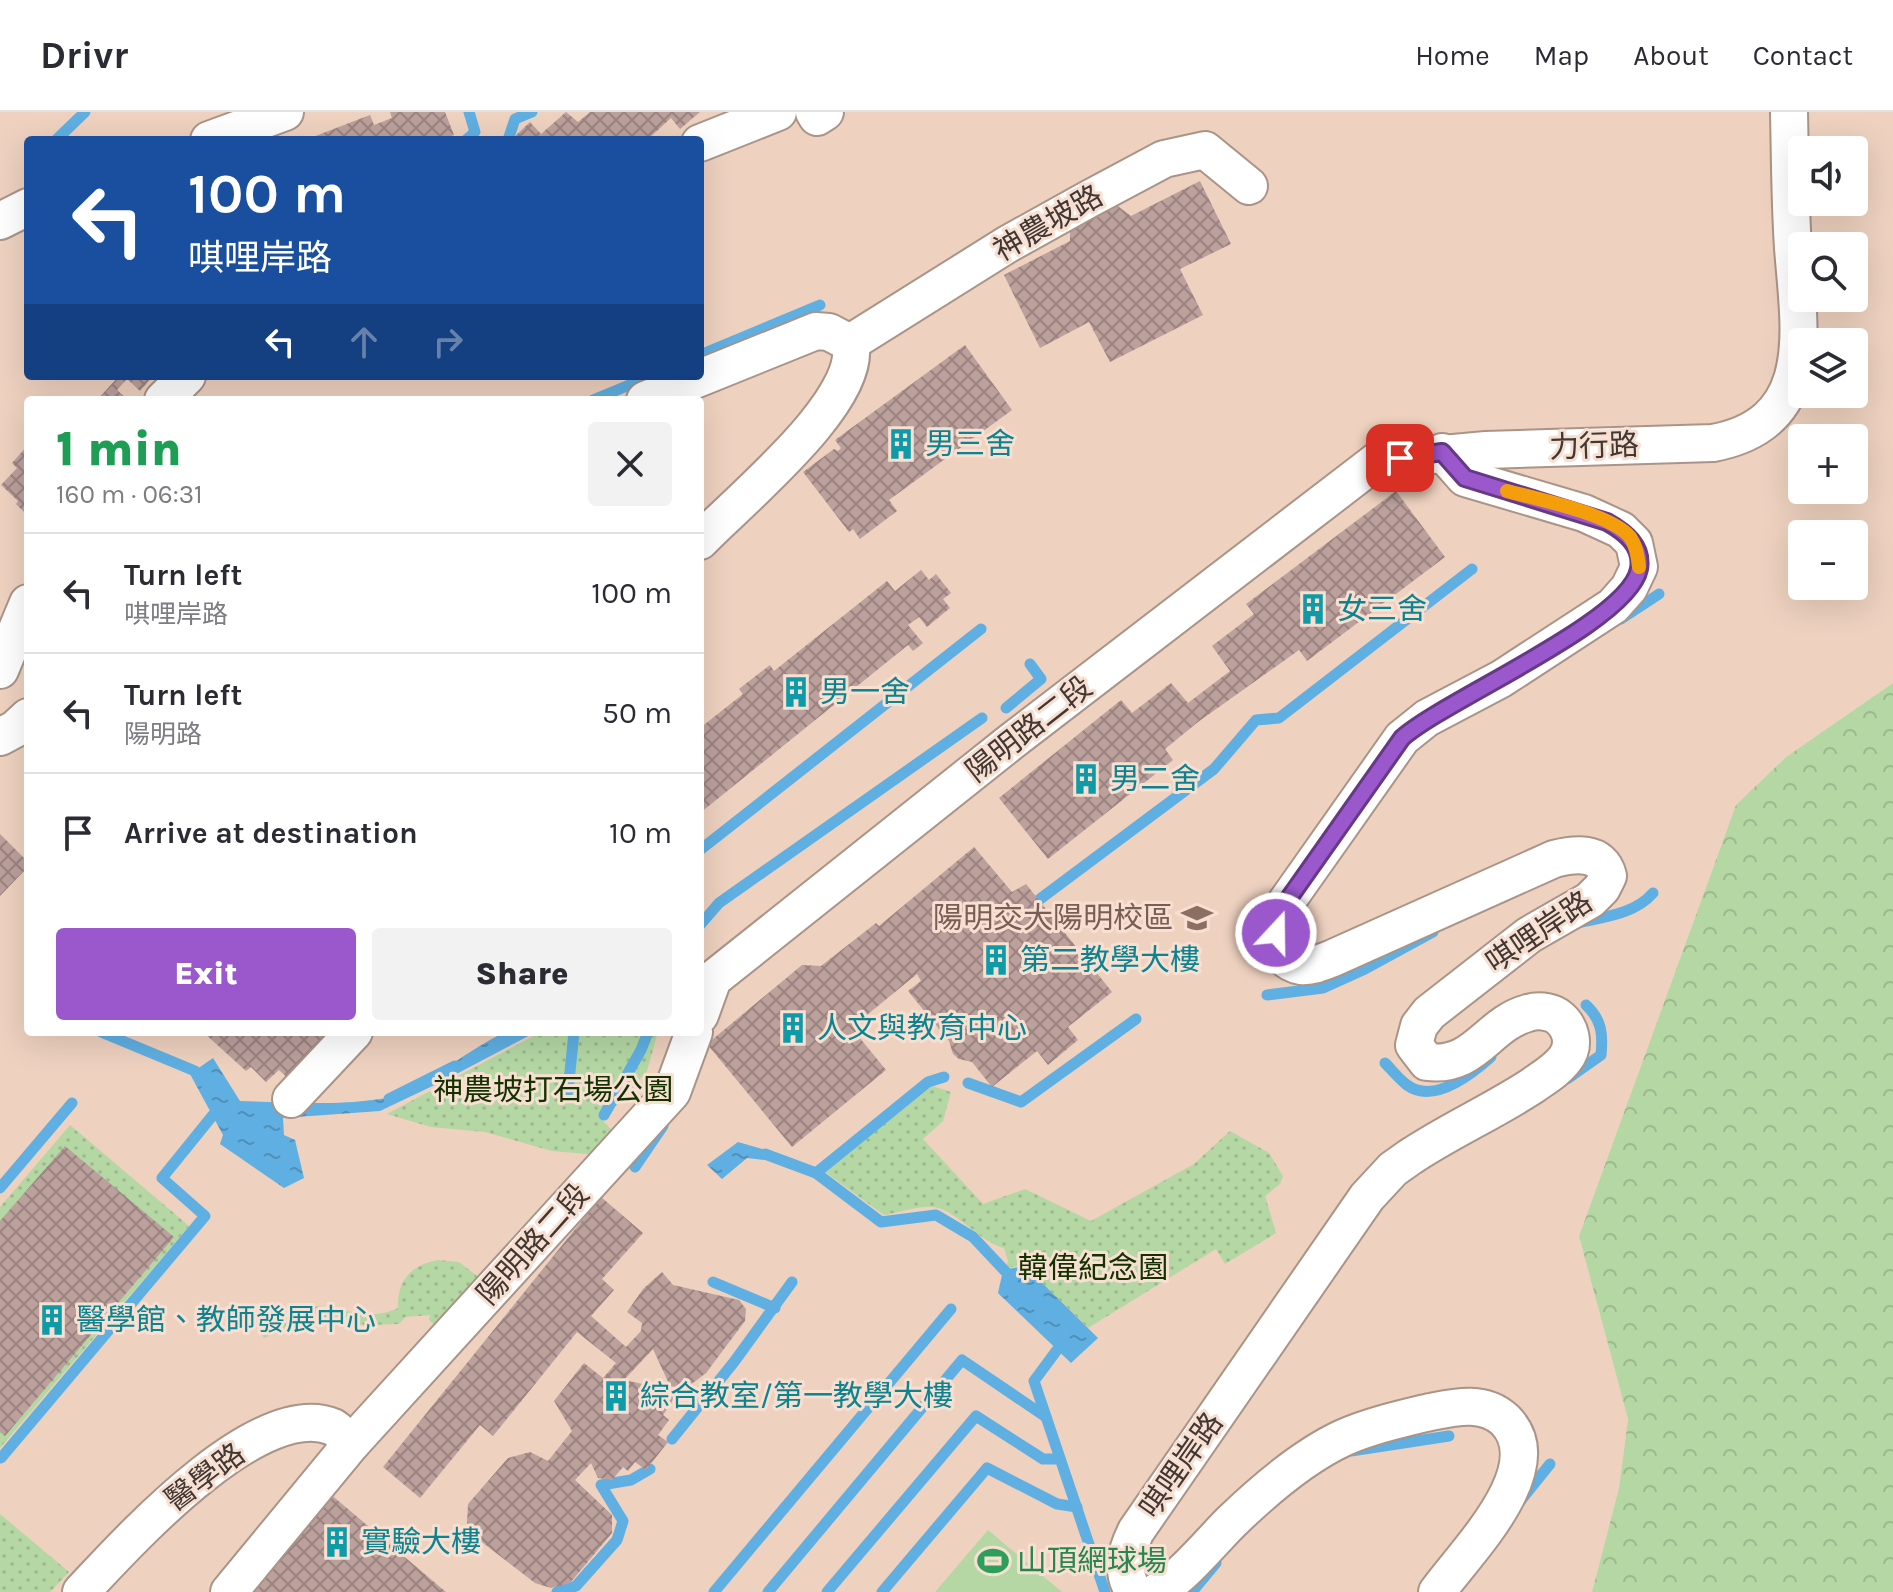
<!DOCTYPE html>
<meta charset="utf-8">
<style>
body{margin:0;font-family:Karla,"Noto Sans TC",sans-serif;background:#f2f2f3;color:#2b2b33;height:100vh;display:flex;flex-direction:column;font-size:30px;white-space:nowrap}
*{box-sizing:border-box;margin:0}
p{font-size:26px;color:#7c7c81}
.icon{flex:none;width:44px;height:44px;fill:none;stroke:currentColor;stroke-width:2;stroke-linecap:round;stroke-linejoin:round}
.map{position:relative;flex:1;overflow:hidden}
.details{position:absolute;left:24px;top:284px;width:680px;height:640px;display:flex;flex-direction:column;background:#fff;border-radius:8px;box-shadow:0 8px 32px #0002}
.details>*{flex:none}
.banner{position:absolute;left:24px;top:24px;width:680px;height:244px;border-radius:8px;box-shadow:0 8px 32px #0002;background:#1a4fa0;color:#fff;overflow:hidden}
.buttons{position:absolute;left:1788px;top:24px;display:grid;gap:16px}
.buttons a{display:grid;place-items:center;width:80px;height:80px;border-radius:8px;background:#fff;box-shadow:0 8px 32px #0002;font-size:40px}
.pin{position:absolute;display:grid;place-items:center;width:68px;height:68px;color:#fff;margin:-34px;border-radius:16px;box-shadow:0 4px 12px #0006}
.me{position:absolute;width:88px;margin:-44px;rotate:21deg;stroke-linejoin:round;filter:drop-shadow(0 0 6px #0008)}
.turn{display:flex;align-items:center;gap:28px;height:168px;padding:0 32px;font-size:36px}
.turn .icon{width:104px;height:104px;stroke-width:2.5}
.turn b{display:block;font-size:56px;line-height:68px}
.lanes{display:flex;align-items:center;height:76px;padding:0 32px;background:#0003;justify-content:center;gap:40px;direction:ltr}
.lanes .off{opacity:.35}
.round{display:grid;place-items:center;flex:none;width:84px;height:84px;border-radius:8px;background:#f2f2f3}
.summary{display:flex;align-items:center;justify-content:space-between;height:136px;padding:0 32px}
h1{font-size:48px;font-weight:800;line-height:60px;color:#1e9e55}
.button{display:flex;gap:16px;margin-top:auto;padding:16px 32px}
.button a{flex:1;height:92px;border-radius:8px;background:#9b58cd;color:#fff;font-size:32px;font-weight:800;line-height:92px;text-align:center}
.button a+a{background:#f2f2f3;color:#2b2b33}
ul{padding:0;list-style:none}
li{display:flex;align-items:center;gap:24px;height:120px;padding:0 32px;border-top:2px solid #e1e1e2}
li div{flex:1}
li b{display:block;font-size:30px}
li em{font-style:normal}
header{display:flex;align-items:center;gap:48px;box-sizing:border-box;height:112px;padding:0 40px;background:#fff;border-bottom:2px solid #e1e1e2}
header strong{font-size:38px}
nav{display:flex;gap:44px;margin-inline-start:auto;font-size:28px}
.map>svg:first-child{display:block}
</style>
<header>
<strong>Drivr</strong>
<nav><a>Home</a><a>Map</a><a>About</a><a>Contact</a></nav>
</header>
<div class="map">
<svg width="1893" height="1480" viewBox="0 0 1893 1480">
<defs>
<pattern id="forest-crowns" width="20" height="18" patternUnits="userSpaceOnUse" patternTransform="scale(2)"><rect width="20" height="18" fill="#b4d7a4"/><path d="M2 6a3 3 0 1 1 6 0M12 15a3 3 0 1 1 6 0" fill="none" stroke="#9cb98e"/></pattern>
<pattern id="park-dots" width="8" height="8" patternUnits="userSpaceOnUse" patternTransform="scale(2)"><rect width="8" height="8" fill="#b4d7a4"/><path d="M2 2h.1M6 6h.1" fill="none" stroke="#9cb98e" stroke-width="1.8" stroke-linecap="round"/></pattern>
<pattern id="water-ripples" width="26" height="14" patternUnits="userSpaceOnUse" patternTransform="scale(2)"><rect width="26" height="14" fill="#5fafe2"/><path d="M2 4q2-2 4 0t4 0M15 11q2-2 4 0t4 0" fill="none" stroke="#508fb8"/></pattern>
<pattern id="building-cross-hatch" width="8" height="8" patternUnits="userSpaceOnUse" patternTransform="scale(2)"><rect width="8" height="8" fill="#bba09c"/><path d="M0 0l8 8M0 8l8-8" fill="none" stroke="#9a8380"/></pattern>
</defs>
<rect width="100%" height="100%" fill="#f7dfd2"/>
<path fill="#eed1bf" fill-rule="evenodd" d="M0 0H1893V571L1786 645 1736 693 1579 1124 1628 1307 1619 1376 1592 1480H0ZM28 28H700V264H28ZM1802 38H1854V90H1802ZM1802 134H1854V186H1802ZM1802 230H1854V282H1802ZM28 288H700V920H28ZM1802 326H1854V378H1802ZM1802 422H1854V474H1802Z"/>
<polygon fill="url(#forest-crowns)" points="1893,571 1893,1480 1592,1480 1619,1376 1628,1307 1579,1124 1736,693 1786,645"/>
<g fill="url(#park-dots)">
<polygon points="541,920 658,920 647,959 603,1009 614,1020 599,1043 552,1039 485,1020 431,1015 387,1002"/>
<path d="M932 974 951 980 943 1009 923 1027 983 1092 1025 1077 1091 1109 1194 1052 1230 1019 1269 1041 1283 1064 1280 1072 1265 1084 1276 1121 1225 1152 1216 1137 1088 1216 1024 1153 1006 1156 1008 1149 1004 1136C981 1131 958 1099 934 1095 919 1093 898 1101 884 1103L825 1060Z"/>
<polygon points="70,1013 189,1114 0,1336 0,1095"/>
<path d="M438 1148 459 1150 485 1170 442 1219 429 1208 430 1203 405 1205 399 1212 368 1213 305 1210 264 1226 259 1218 260 1206C279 1208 281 1200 297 1196 331 1188 364 1213 398 1196 397 1168 411 1153 438 1148Z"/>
<polygon points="0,1402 69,1460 50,1480 0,1480"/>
</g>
<polygon fill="#b4d7a4" points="988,1418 1062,1480 935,1480"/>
<g fill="url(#water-ripples)">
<path d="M505 920H536L443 969 380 999 283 1006 284 1023 295 1028 304 1066 284 1076 220 1032 223 1023 190 962 213 946 240 989C292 990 377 998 423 974 435 968 442 959 452 952 469 940 487 929 505 920Z"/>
<polygon points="738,1030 766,1038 764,1048 747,1046 722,1067 707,1053"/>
<polygon points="1025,1154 1098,1226 1071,1251 998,1181 1002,1163 1007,1157"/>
</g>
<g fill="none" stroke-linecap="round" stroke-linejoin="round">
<g stroke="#5fafe2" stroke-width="11">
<polyline points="56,28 85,0"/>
<polyline points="466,28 475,20 469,0"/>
<polyline points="508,28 515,7 532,0"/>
<polyline points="700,243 820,193"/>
<polyline points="593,288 651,264"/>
<polyline points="1621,507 1659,482"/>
<polyline points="1006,596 1041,567 1030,552"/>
<polyline points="700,738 981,517"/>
<polyline points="1040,787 1214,657 1256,608 1279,606 1472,457"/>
<path d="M1578 811C1604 805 1635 802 1653 781"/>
<polyline points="700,813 719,791 982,606"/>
<polyline points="1267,883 1323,876 1365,857 1433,820"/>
<polyline points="101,920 195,959 204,970"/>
<path d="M1385 951C1392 958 1399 967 1407 973 1434 993 1472 962 1491 945"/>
<path d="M1567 967 1601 943C1603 922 1602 908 1586 893"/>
<polyline points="968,971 1021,990 1136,907"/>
<polyline points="568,979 574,920"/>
<polyline points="389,987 455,954"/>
<polyline points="604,1003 641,938 648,920"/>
<polyline points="765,1042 816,1061 881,1110 936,1103 973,1125 1005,1159"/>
<polyline points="635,1055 663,1014"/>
<polyline points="816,1061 928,970 944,965"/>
<polyline points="0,1076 72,991"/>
<polyline points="713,1170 775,1196"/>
<polyline points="1057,1238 1034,1269 1105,1480"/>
<polyline points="672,1327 734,1250 792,1170"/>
<polyline points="1351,1339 1449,1324"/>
<polyline points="1,1346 205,1104 162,1066 213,1003"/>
<polyline points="1521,1388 1550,1352"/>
<polyline points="557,1480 576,1474 617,1428 623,1409 601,1373 631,1368 650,1357"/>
<polyline points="714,1480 951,1197"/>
<polyline points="768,1480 962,1248 1046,1305"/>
<polyline points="827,1480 976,1304 1043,1347 1060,1347"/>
<polyline points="882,1480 987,1356 1057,1392 1077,1395"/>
<polyline points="1192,1480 1216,1451"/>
</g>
</g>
<g fill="url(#building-cross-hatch)">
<polygon points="390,0 445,0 454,23 441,28 305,28 370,3 374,13 392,6"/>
<polygon points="566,0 578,10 590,0 700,0 680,17 671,6 647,28 511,28 530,10 541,22"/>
<polygon points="1200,69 1231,132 1180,157 1203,203 1110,250 1089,210 1040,236 1004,163 1070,129 1070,113 1115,92 1131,104"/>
<polygon points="965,233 1012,298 889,388 897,399 860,427 853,417 849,420 803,360 834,337 838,339 841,336 835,328"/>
<polygon points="119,264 153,264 140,279 127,267 117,278 128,288 97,288"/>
<polygon points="28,333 28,404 16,392 18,389 1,373 17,356 12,351"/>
<polygon points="1396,379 1445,445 1307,549 1299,538 1198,610 1165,637 1173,648 1048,747 999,686 1121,588 1132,601 1171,571 1188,591 1230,559 1212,534 1254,502 1246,492"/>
<polygon points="921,458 929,468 936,462 951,481 943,487 950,496 927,515 919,505 908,513 923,531 913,539 908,533 700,701 700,616 743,582 739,577 744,573 770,553 774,559 887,469 895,479"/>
<polygon points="0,722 28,750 28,755 0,784"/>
<polygon points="974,735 1012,780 1026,772 1112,880 1068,915 1078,928 1048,953 1037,939 992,975 972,950 959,947 953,942 949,929 908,879 921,869 917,862 862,907 859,925 886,958 792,1035 707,932 802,853 821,854 876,811 879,814"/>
<polygon points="203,920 270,920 275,924 278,920 341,920 294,972 279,958 266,970 251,955 246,959"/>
<polygon points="65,1034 174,1125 5,1324 0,1320 0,1109"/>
<polygon points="601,1085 643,1121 602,1167 614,1178 591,1204 626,1235 641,1219 642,1211 627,1200 643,1177 662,1160 673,1173 739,1188 746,1197 745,1209 706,1261 685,1277 670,1274 653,1237 624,1268 675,1279 672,1290 663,1303 669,1308 658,1323 668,1330 646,1358 635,1350 628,1359 623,1355 612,1368 598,1366 591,1351 575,1368 612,1403 612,1421 570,1471 551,1476 535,1471 478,1427 467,1411 468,1392 508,1346 530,1340 548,1349 572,1319 554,1289 584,1251 603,1266 616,1251 577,1220 493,1324 480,1313 420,1386 383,1355"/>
<polygon points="329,1381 446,1480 245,1480"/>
</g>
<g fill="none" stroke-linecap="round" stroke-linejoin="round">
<defs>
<g id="minor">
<polyline points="814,0 817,5 825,0"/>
<polyline points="209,28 285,0"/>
<polyline points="700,31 778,0"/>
<polyline points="0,109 28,95"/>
<polyline points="163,288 187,264"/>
<polyline points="645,288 816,219 829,220 850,231 1008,132 1089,87 1164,47 1205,38 1249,74"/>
<path d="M700 429C736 391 865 287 850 231"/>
<polyline points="0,558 28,491"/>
<polyline points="0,625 15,617 28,605"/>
<path d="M700 903 713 867 1012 629 1378 348 1486 338 1713 331C1819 311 1799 216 1793 136 1790 91 1790 45 1789 0"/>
<polyline points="291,987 354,920"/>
<path d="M81 1480C127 1431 259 1284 333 1315 339 1318 345 1327 351 1332"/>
<polyline points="229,1480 351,1332 672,980 694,920"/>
<path d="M1134 1480C1120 1460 1126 1439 1136 1419L1367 1085 1393 1057 1410 1045C1449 1019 1492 1000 1532 974 1543 966 1557 958 1565 947 1576 933 1571 914 1557 904 1549 899 1537 898 1528 901 1487 912 1476 956 1427 950L1414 933 1419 914 1429 901 1529 823 1590 788 1602 776 1608 764C1602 738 1574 742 1554 747L1333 846C1323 850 1312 855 1301 854 1268 848 1276 809 1287 789L1402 626 1427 606 1501 567 1613 494 1629 476 1639 455 1634 431 1621 418 1584 401 1465 366 1442 340"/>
<path d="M1156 1480C1182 1466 1209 1432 1231 1410 1263 1379 1302 1345 1343 1326 1370 1314 1401 1307 1430 1300 1455 1295 1484 1288 1505 1308 1553 1356 1464 1442 1437 1480"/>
</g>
</defs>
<use href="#minor" stroke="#aa9488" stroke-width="40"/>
<use href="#minor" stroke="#fff" stroke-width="36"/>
</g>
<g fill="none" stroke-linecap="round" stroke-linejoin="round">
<defs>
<path id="route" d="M1276 821 1281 801 1287 789 1402 626C1446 587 1629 510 1639 457 1643 434 1625 420 1607 410L1465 366 1442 340 1400 346"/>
</defs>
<use href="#route" stroke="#653985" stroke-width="20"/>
<use href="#route" stroke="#9b58cd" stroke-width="14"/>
<path stroke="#f59e0b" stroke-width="14" d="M1507 379C1537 387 1611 402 1630 425 1636 433 1638 445 1639 455"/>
</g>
<defs>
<symbol id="building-bare" viewBox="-9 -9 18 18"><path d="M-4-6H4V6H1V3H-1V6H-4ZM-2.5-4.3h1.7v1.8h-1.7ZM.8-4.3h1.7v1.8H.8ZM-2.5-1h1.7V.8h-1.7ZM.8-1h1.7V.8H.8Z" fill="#0f9aa8" stroke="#f7dfd2" stroke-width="2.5" paint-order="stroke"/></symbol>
<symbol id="university-bare" viewBox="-9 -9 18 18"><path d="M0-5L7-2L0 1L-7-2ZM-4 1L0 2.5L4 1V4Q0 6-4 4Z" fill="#8d6e63" stroke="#f7dfd2" stroke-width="2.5" paint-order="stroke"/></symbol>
<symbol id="stadium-bare" viewBox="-9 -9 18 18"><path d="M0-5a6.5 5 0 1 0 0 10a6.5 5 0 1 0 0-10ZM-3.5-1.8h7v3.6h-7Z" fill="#2e9e5b" stroke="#f7dfd2" stroke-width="2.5" paint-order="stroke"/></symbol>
</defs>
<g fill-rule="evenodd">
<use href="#building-bare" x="879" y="310" width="44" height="44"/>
<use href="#building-bare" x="1291" y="475" width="44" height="44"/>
<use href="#building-bare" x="774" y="558" width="44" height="44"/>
<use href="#building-bare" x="1064" y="645" width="44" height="44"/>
<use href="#university-bare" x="1175" y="784" width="44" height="44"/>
<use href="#building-bare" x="974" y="826" width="44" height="44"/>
<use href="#building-bare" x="771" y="894" width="44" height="44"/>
<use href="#building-bare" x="30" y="1186" width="44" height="44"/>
<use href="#building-bare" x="594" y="1262" width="44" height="44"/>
<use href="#building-bare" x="315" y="1408" width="44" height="44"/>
<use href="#stadium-bare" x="971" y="1427" width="44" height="44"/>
</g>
<g text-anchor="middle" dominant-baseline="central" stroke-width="6" stroke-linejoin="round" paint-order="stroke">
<g font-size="30" fill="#413833" stroke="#f7dfd2">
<text transform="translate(1048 111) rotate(-30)">神農坡路</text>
<text transform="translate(1594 334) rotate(-2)">力行路</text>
<text transform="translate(1029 617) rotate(-38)">陽明路二段</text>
<text transform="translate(1539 820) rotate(-34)">唭哩岸路</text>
<text transform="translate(533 1132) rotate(-48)">陽明路二段</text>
<text transform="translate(1181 1353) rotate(-55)">唭哩岸路</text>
<text transform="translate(205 1365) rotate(-37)">醫學路</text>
</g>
<g font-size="30" fill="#0d838f" stroke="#f7dfd2" text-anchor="start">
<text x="925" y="332">男三舍</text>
<text x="1337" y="497">女三舍</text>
<text x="820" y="580">男一舍</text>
<text x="1110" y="667">男二舍</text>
<text x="1020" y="848">第二教學大樓</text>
<text x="817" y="916">人文與教育中心</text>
<text x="76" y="1208">醫學館、教師發展中心</text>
<text x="640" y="1284">綜合教室/第一教學大樓</text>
<text x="361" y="1430">實驗大樓</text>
</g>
<g font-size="30" fill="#785e54" stroke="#f7dfd2" text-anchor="end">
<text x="1173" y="806">陽明交大陽明校區</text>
</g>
<g font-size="30" fill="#143200" stroke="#f7dfd2">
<text x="553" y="978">神農坡打石場公園</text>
<text x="1093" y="1156">韓偉紀念園</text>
</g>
<g font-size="30" fill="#27864d" stroke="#f7dfd2" text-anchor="start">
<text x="1017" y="1449">山頂網球場</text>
</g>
</g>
</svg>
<div class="buttons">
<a><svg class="icon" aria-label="sound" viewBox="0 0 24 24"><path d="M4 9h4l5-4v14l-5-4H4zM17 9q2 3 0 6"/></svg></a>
<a><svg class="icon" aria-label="search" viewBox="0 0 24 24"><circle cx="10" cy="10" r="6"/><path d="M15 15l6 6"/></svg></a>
<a><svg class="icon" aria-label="layers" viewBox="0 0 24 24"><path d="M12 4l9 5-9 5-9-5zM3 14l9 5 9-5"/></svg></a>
<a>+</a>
<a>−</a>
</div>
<div class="pin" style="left:1400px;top:346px;background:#d93025"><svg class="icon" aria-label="arrive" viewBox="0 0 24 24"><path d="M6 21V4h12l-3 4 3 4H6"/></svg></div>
<svg class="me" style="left:1276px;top:821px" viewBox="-20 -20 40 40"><circle r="17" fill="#9b58cd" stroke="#fff" stroke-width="3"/><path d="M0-11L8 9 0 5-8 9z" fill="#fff"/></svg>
<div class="banner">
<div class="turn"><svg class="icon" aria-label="left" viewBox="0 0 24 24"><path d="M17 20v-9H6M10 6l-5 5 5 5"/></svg><div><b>100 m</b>唭哩岸路</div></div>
<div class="lanes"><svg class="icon" aria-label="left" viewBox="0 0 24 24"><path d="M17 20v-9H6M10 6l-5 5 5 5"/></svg><svg class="icon off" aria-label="ahead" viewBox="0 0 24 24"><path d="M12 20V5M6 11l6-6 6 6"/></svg><svg class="icon off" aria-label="right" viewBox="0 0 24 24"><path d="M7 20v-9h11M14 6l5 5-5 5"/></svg></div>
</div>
<section class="details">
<div class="summary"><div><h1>1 min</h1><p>160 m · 06:31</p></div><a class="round"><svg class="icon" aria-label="close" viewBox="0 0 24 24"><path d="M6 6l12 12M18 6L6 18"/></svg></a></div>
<ul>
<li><svg class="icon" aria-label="left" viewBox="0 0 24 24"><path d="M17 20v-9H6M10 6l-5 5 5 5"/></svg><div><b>Turn left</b><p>唭哩岸路</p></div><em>100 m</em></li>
<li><svg class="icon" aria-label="left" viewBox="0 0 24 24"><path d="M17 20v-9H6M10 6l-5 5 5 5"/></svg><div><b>Turn left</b><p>陽明路</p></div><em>50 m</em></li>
<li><svg class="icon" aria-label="arrive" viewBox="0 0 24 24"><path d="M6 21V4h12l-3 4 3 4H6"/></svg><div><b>Arrive at destination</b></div><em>10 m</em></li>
</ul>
<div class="button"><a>Exit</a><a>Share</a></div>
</section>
</div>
